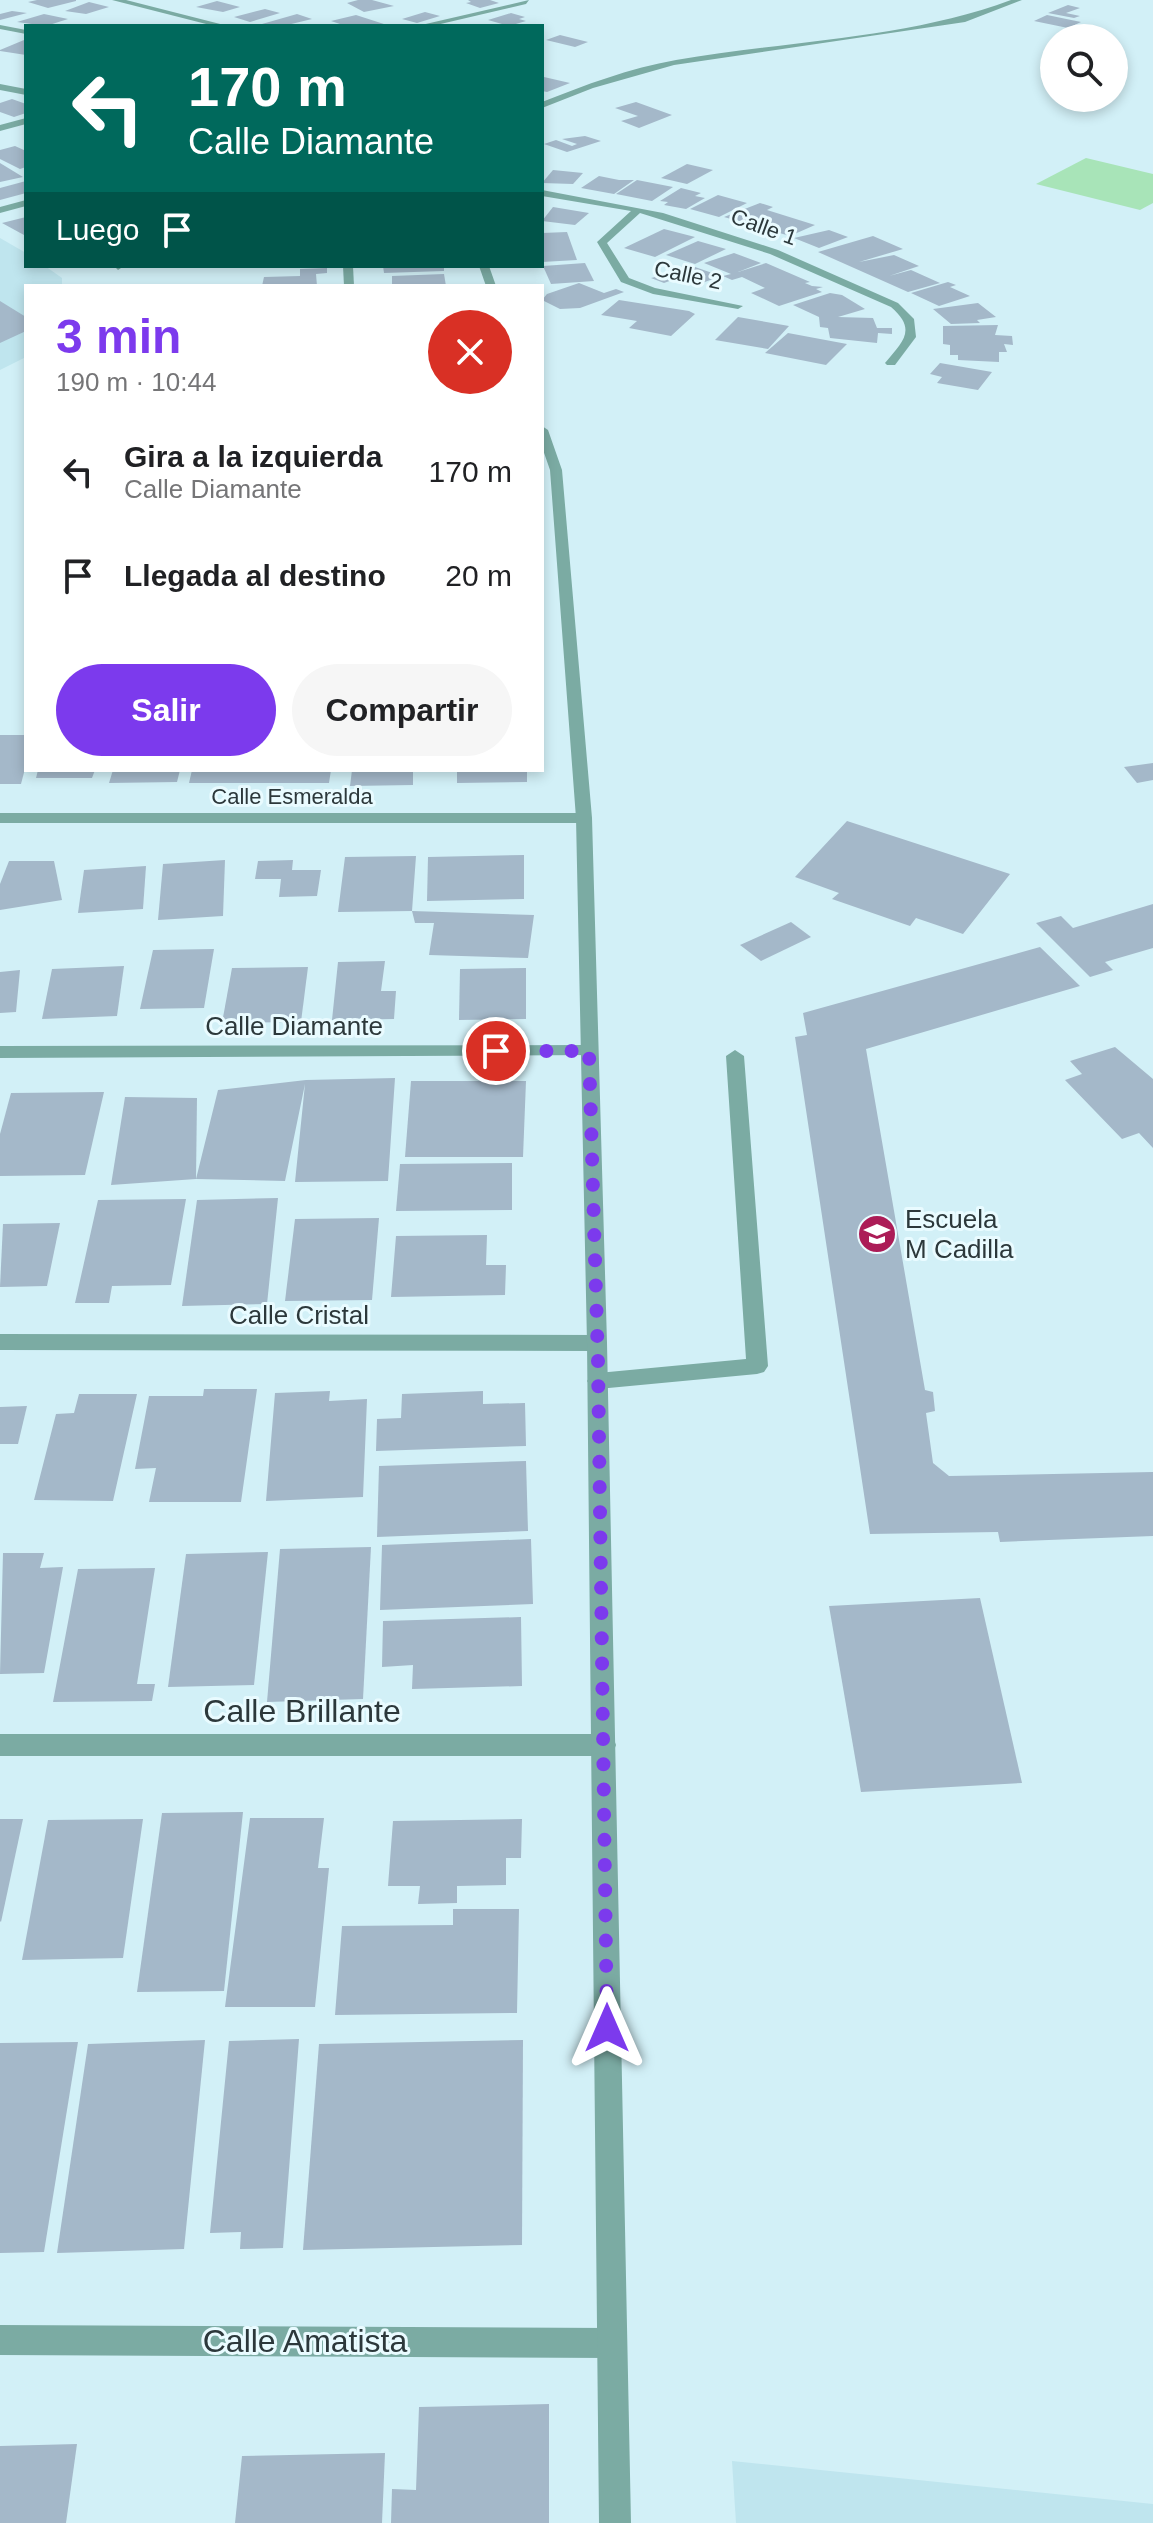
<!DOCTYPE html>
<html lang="es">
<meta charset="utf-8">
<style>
body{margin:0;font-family:Helvetica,sans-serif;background:#f6f6f6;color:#202124;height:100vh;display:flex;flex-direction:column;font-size:30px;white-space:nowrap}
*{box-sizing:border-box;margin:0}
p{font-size:26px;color:#757577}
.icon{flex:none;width:44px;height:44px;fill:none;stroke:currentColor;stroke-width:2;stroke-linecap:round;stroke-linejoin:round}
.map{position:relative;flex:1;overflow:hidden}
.panel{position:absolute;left:24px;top:284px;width:520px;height:488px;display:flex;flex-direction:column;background:#fff;border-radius:0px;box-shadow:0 4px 12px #0003}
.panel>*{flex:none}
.guide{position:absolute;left:24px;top:24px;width:520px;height:244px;border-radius:0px;box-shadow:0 4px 12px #0003;background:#00695c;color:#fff;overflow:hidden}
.fabs{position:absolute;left:1040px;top:24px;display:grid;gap:16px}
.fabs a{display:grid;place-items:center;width:88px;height:88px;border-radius:50%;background:#fff;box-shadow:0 4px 12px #0003;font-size:40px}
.pin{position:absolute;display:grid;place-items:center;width:68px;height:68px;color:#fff;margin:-34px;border:4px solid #fff;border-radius:50%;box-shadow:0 2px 8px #0007}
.me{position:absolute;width:88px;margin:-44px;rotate:0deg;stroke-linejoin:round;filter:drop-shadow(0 0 6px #0008)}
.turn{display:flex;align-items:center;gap:28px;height:168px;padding:0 32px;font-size:36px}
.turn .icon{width:104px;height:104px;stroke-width:2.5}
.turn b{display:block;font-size:56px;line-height:68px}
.then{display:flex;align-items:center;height:76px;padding:0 32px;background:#0003;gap:16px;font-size:30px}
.round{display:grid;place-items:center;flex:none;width:84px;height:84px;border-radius:42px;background:#f6f6f6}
.headline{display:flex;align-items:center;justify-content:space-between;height:136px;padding:0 32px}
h1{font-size:48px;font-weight:800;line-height:60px;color:#7c3aed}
.cta{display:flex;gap:16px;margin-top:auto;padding:16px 32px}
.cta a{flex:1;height:92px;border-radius:48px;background:#7c3aed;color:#fff;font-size:32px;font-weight:800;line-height:92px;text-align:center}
.cta a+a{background:#f6f6f6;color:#202124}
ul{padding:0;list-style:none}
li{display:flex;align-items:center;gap:24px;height:104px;padding:0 32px}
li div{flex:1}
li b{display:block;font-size:30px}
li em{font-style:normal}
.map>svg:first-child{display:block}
</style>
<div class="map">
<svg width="1153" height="2523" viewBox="0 0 1153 2523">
<rect width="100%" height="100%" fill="#d2f0f7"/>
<g fill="#bfe5ee">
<polygon points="0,238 26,253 26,266 45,266 62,278 62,286 26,286 26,357 0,370"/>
<polygon points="732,2461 1153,2504 1153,2523 736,2523"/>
</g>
<polygon fill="#a8e4b8" points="1086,158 1153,174 1153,203 1140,210 1036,184"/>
<g fill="#a4b8c9">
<polygon points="37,0 76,0 76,1 48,8 28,2"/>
<polygon points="358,0 372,0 394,6 364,12 347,3"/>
<polygon points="490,0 499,3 480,8 466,3 471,2 468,0"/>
<polygon points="217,1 240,7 223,12 196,7"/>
<polygon points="89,2 109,7 86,14 65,11"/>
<polygon points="1068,5 1080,8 1066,13 1080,16 1074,18 1048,13"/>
<polygon points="265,9 280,13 250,22 234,17"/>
<polygon points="12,11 27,13 0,20 0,14"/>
<polygon points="425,12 440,16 417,23 402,19"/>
<polygon points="511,13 525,17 519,19 526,21 509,26 488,20"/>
<polygon points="44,14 68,19 46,26 17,22"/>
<polygon points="297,14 312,19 283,26 255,26"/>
<polygon points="356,15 387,25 387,26 346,26 331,21"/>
<polygon points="1047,15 1081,22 1068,28 1034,21"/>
<polygon points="560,35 588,42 575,47 546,40"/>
<polygon points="24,40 26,55 0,51 0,50"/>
<polygon points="544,77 570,83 547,92 542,91"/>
<polygon points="12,99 26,104 26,113 14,117 0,112 0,103"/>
<polygon points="636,102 672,115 639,128 621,121 638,116 615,108"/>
<polygon points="585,136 601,141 567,152 544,144 556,140 572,146 577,144 562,139"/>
<polygon points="15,146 26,151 26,167 20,169 0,159 0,150"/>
<polygon points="0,163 23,177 0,182"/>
<polygon points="687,164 713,170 687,184 661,178"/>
<polygon points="553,170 583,173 573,184 542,183"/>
<polygon points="599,176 619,180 634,180 614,194 581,188"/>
<polygon points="637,180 673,187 652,201 616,194"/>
<polygon points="26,181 26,193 0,200 0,188"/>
<polygon points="681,188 701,193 695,196 705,198 686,209 664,205 668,202 660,201"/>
<polygon points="718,195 747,203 719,217 690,209"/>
<polygon points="760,203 773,207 767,210 815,225 790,236 724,217"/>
<polygon points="553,207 589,213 575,225 542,221"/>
<polygon points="26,217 24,235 2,223"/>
<polygon points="664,229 695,237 655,257 624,248"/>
<polygon points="829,230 848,237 819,248 794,238"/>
<polygon points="567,232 577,260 542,262 542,233"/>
<polygon points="873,236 903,249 859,262 894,255 919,266 889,276 911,270 940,283 908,292 818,252"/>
<polygon points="698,241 726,249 695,264 666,255"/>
<polygon points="734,253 761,263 738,272 766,263 810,282 805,283 812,286 823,287 816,289 822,292 779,306 751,293 773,285 765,288 742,277 732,280 723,276 731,274 704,263"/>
<polygon points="585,263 594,281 551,284 543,266"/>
<polygon points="383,266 444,266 444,271 384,273"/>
<polygon points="695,267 721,276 694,286 675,279 664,283 651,278"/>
<polygon points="327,268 327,273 316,274 317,286 262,286 264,277 300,276 300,269"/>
<polygon points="444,274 446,286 392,286 392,276"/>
<polygon points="948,282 956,285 950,287 970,296 939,306 911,293"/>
<polygon points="579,283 604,293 616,289 624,292 580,308 560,309 542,300 547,294"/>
<polygon points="830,293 842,295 865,309 838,317 873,318 877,328 892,328 892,334 878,333 877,343 830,338 828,328 820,327 819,317 793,305"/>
<polygon points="619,300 689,311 695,314 671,336 629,328 637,321 601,315"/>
<polygon points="0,301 26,317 26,331 0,343"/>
<polygon points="978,303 996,317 977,320 980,323 951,324 933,309"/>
<polygon points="738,317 789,326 768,349 715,340"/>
<polygon points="998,325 995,335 1012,336 1013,345 1004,344 1007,352 999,352 999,362 958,360 958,355 950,355 950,345 943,344 943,326"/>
<polygon points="788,333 847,344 826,365 765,353"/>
<polygon points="940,363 992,372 978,390 937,383 942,377 930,374"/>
<polygon points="0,735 26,735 26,765 21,784 0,784"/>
<polygon points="1153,763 1153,780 1137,783 1124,767"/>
<polygon points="38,770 95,770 92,778 36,778"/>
<polygon points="113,770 180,770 177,782 109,783"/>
<polygon points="192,770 331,770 329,783 189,783"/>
<polygon points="352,770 413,770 413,785 350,786"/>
<polygon points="457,770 527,770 527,782 457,783"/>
<polygon points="847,821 1010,874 963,934 916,918 910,926 832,899 839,893 795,877"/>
<polygon points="524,855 524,899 427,901 428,857"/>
<polygon points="416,856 412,911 534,915 528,958 429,955 434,923 415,923 412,911 338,912 345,857"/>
<polygon points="225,860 223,916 158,920 163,864"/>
<polygon points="293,860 292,870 321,870 317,896 279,897 281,879 255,879 258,861"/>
<polygon points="9,861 54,861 62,900 0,910 0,884"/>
<polygon points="146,866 143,909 78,913 84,870"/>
<polygon points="1153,904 1153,948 1105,962 1113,970 1090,977 1036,923 1061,916 1073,928"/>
<polygon points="791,922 811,937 761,961 740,945"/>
<polygon points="1040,947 1080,986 866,1049 925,1390 933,1392 935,1411 926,1413 933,1463 949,1476 1153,1472 1153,1536 1000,1542 998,1532 870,1534 795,1037 807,1035 803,1013"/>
<polygon points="214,949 204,1008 140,1009 153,950"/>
<polygon points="385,961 381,991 396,991 394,1019 332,1020 338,962"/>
<polygon points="124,966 117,1016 42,1019 52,969"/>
<polygon points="308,967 301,1022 222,1023 232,968"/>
<polygon points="526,968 526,1019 459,1020 460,969"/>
<polygon points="20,970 16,1012 0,1013 0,972"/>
<polygon points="1115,1047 1153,1079 1153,1148 1139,1133 1122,1139 1065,1080 1082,1074 1070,1061"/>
<polygon points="395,1078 388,1181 295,1182 305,1084 285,1181 196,1179 218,1090 306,1080"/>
<polygon points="411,1081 526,1081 523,1157 405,1157"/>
<polygon points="104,1092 85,1175 0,1176 0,1134 11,1093"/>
<polygon points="125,1097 197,1098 196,1179 111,1185"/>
<polygon points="512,1163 512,1210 396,1211 400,1164"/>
<polygon points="278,1198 267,1304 182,1306 197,1200"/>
<polygon points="186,1199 171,1285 112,1286 109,1303 75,1303 98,1200"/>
<polygon points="379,1218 372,1300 285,1301 295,1219"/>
<polygon points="60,1223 47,1286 0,1287 3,1224"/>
<polygon points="487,1235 486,1265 506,1265 505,1295 391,1297 396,1236"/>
<polygon points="204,1389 257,1389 241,1502 149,1502 156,1468 135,1469 149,1396 203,1396"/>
<polygon points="330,1391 329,1401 367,1399 363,1497 266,1501 275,1393"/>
<polygon points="483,1391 483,1404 525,1403 526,1446 376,1451 377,1419 401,1418 402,1394"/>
<polygon points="79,1394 137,1394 113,1501 34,1500 56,1414 74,1413"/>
<polygon points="27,1406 18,1444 0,1444 0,1407"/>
<polygon points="526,1461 528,1531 377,1537 379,1466"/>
<polygon points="531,1539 533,1604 380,1610 382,1545"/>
<polygon points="371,1547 363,1699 267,1702 280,1549"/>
<polygon points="268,1552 254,1685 168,1687 186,1554"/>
<polygon points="3,1553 44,1553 40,1568 63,1567 44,1673 0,1674"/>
<polygon points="155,1568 137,1684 155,1684 152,1701 53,1702 78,1569"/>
<polygon points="980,1598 1022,1783 861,1792 829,1606"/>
<polygon points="521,1617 522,1686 412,1689 413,1665 382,1667 383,1621"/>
<polygon points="243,1812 224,1991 137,1992 162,1813"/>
<polygon points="250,1818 324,1818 318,1868 329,1868 315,2007 225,2007"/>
<polygon points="0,1819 23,1819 1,1922 0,1921"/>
<polygon points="143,1819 123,1958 22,1960 48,1820"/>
<polygon points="522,1819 521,1858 506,1858 506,1885 457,1886 457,1903 418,1904 420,1886 388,1886 393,1821"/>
<polygon points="453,1909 519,1909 517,2013 335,2015 342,1926 453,1925"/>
<polygon points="299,2039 283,2248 240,2249 241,2232 210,2233 229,2041"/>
<polygon points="205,2040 184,2249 57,2253 88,2044"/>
<polygon points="523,2040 522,2245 303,2250 319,2044"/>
<polygon points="78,2042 44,2252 0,2253 0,2043"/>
<polygon points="549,2404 549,2523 391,2523 392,2489 416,2490 419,2407"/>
<polygon points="77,2444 66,2523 0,2523 0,2446"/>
<polygon points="385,2453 382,2523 235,2523 242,2456"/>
</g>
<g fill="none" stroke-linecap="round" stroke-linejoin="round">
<g fill="#7baba3" fill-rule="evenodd">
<polygon points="112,0 126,0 228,26 214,26"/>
<polygon points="529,0 526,4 432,26 417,26"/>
<polygon points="0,25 26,30 26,34 0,29"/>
<polygon points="0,84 26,89 26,95 0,90"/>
<polygon points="26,118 26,124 0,131 0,125"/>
<path d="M542 190 663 213 778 250 898 303 914 319 916 337 895 365H887L885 363C902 342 918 330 891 307L770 254 640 213 607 243 629 278 655 288 743 306 738 309 653 294 621 282 597 242 631 211 542 196Z"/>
<polygon points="26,200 26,206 0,213 0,207"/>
<polygon points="114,266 124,266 118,270"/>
<polygon points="343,266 353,266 354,286 344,286"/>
<polygon points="0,813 584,813 592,818 584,823 0,823"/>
<polygon points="589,1045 595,1047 598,1051 595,1055 0,1058 0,1046"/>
<polygon points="735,1050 744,1056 768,1366 764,1372 757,1374 598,1389 591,1387 587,1381 591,1375 598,1373 746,1359 726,1056"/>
<polygon points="0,1334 597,1335 604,1338 607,1343 604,1348 597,1351 0,1350"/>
<polygon points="0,1734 604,1734 613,1737 616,1745 613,1753 604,1756 0,1756"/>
<polygon points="0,2325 610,2328 621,2332 625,2343 621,2354 610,2358 0,2355"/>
</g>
<g fill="#7baba3" fill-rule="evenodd">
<path d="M1011 0H1022L965 22 674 65 593 88 542 108V102C585 85 630 68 676 60 785 41 907 39 1011 0Z"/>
<polygon points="479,266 489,266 496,286 486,286"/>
<polygon points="542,426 548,430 562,470 592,818 607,1343 631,2523 599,2523 587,1343 576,818 550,470 542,447"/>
</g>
</g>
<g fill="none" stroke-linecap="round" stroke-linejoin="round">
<polyline stroke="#7c3aed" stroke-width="14" stroke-dasharray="0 25.2" points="496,1051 589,1051 598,1362 607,2028"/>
</g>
<defs>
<symbol id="school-disc" viewBox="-11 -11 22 22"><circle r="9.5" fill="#ac1c57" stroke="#e9fbff"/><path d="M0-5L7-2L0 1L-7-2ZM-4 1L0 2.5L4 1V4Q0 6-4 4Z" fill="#fff"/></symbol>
</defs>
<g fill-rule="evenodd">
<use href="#school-disc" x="855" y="1212" width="44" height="44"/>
</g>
<g text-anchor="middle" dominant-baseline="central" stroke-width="6" stroke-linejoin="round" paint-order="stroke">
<g font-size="22" fill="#2c383b" stroke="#e9fbff">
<text transform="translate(764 227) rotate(20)">Calle 1</text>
<text transform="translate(688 275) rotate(12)">Calle 2</text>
<text x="292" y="796">Calle Esmeralda</text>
</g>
<g font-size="26" fill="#2c383b" stroke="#e9fbff">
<text x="294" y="1026">Calle Diamante</text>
<text x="299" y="1315">Calle Cristal</text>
</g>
<g font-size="26" fill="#2c383b" stroke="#e9fbff" text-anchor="start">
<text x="905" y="1219">Escuela<tspan x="905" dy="30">M Cadilla</tspan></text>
</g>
<g font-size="32" fill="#2c383b" stroke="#e9fbff">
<text x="302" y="1711">Calle Brillante</text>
<text x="305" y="2341">Calle Amatista</text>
</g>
</g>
</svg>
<div class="fabs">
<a><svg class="icon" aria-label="search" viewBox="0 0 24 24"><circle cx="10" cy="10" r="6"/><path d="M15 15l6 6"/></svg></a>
</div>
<div class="pin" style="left:496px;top:1051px;background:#d93025"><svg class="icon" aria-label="arrive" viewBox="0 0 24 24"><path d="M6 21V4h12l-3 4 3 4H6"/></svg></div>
<svg class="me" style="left:607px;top:2028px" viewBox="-20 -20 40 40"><path d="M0-17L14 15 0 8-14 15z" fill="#7c3aed" stroke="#fff" stroke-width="4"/></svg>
<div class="guide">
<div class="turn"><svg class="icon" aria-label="left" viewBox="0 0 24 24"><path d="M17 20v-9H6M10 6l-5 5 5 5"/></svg><div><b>170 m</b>Calle Diamante</div></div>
<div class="then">Luego<svg class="icon" aria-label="arrive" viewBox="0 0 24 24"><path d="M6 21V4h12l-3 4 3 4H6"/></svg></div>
</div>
<section class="panel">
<div class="headline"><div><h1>3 min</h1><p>190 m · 10:44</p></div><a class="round" style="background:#d93025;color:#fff"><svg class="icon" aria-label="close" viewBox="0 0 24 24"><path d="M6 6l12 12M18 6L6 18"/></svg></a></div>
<ul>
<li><svg class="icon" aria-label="left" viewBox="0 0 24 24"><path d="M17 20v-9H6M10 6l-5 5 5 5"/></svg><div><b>Gira a la izquierda</b><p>Calle Diamante</p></div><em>170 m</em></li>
<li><svg class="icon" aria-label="arrive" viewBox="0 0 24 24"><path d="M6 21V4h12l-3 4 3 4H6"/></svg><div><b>Llegada al destino</b></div><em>20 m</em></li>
</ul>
<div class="cta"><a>Salir</a><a>Compartir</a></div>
</section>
</div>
